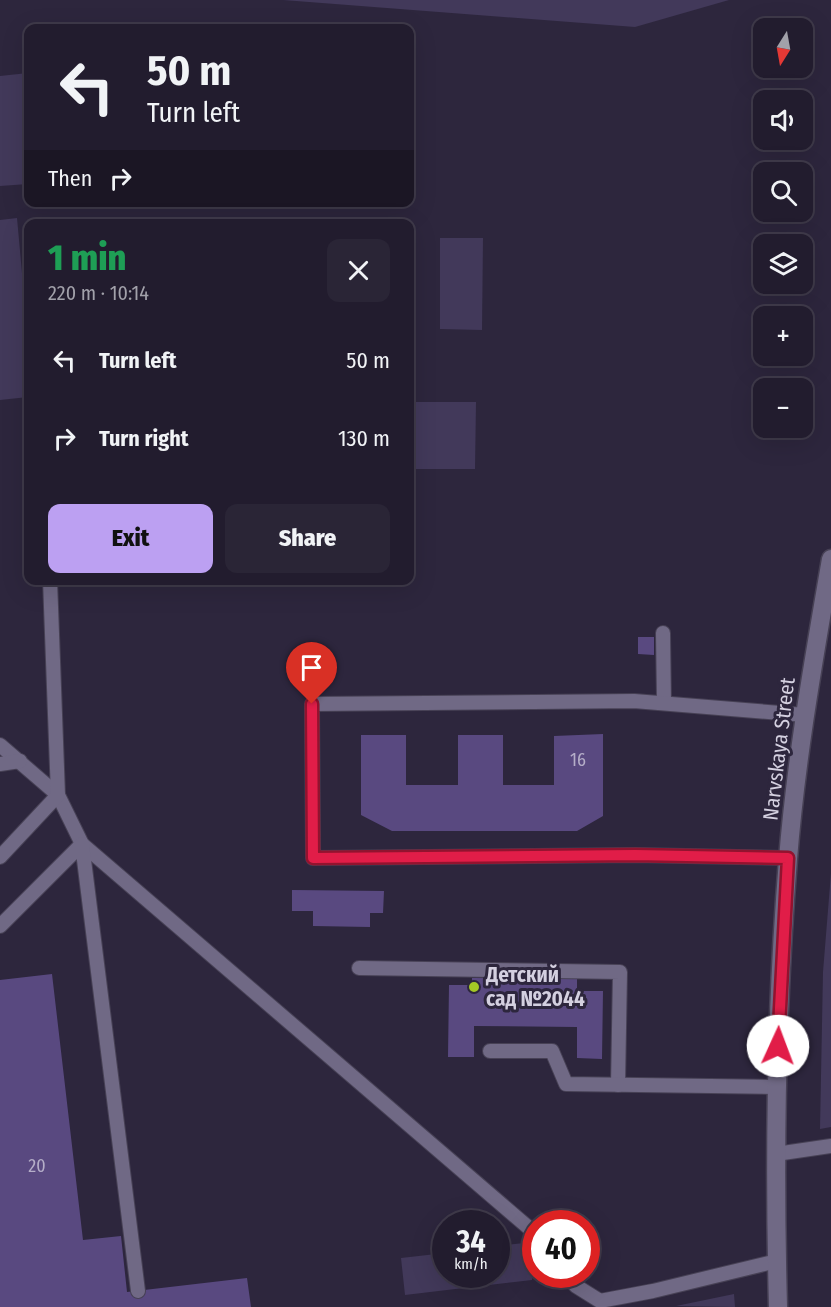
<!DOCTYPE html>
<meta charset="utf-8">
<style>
body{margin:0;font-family:"Fira Sans Condensed",sans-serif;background:#2a2536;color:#f1f3f6;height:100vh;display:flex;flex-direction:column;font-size:22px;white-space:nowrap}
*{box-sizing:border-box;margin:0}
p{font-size:20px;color:#a2a1aa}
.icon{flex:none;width:33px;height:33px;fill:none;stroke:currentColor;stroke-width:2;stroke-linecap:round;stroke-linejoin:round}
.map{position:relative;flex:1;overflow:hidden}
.drawer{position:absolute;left:24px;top:219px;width:390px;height:366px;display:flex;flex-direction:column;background:#221c2e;border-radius:12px;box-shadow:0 6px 24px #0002,0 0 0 2px #3f3a4a}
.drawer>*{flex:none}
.banner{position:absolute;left:24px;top:24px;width:390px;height:183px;border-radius:12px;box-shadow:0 6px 24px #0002,0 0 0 2px #3f3a4a;background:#221c2e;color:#f1f3f6;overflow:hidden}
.needle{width:39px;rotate:191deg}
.fabs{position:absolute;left:753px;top:18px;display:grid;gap:12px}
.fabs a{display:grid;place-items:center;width:60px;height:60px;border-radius:12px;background:#221c2e;box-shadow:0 6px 24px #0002,0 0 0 2px #3f3a4a;font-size:30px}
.speed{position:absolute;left:432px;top:1210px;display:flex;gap:12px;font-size:30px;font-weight:700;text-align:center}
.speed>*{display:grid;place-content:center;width:78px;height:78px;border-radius:50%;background:#221c2e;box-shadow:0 6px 24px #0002,0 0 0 2px #3f3a4a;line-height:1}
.speed small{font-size:15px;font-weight:400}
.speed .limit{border:9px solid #d22;background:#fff;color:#111}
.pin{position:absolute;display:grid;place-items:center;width:51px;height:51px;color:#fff;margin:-62px -26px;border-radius:50% 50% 50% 0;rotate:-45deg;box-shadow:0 0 6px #0007}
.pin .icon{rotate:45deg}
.me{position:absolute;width:66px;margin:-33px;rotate:2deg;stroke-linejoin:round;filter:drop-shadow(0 0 4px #0008)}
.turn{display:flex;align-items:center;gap:21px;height:126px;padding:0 24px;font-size:27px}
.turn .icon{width:78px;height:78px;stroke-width:2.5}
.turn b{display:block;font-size:42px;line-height:51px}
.then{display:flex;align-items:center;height:57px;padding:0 24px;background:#0003;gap:12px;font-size:22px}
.round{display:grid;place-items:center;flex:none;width:63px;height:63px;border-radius:12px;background:#2a2536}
.summary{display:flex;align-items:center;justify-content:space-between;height:102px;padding:0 24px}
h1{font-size:36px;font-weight:800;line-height:45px;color:#1e9e55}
.primary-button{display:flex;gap:12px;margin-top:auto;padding:12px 24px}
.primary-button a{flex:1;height:69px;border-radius:12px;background:#bca0f2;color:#111;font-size:24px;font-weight:800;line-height:69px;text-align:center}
.primary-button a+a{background:#2a2536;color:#f1f3f6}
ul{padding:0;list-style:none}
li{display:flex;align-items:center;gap:18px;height:78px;padding:0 24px}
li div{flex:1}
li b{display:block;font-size:22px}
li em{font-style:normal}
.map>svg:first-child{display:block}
</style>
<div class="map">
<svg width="831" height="1307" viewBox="0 0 831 1307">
<rect width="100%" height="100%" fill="#2d263d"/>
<g fill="#42395a">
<polygon points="283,0 729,0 635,27"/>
<polygon points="28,73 28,184 0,186 0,76"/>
<polygon points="17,218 28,339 28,397 0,400 0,220"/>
<polygon points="440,238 483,238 482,330 440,329"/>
<polygon points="410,239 416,239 415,331 410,331"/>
<polygon points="410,402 476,402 475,469 410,469"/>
<polygon points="831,873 831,1127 820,1129 823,972"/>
<polygon points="524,1243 535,1259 532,1280 405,1295 401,1258 445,1253 446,1275 496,1275 497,1246"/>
<polygon points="734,1294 735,1307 676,1306"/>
</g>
<g fill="#594980">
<polygon points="638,637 654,637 654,655 638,654"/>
<polygon points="603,734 603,816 577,831 392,831 361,815 361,735 406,735 406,785 458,785 458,735 503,735 503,785 554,785 554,736"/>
<polygon points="292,890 384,891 383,913 370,913 370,927 313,926 313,911 292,911"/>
<polygon points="52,974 83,1240 121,1236 127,1292 247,1278 251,1307 0,1307 0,980"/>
<polygon points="472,978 577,979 577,991 603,991 602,1059 577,1058 577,1027 474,1026 474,1057 448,1057 449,985 472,985"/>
</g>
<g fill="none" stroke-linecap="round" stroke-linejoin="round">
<defs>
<g id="lane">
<polyline points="663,633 664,703"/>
<polyline points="0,745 58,795 82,844 536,1234"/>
<polyline points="0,764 20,761"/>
<polyline points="0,857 58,795 50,580"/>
<polyline points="788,858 635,855 313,858 312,704 634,701 805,715"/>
<polyline points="0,926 82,844 138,1291"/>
<polyline points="359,968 620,972 618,1085"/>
<polyline points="490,1051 552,1051 566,1084 777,1087"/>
<polyline points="776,1154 831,1146"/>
<polyline points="567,1275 576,1286 600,1301 653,1291 777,1261"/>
</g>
<path id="secondary" d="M778 1307C774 1158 776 1008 788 859 796 758 814 658 831 559"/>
</defs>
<use href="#lane" stroke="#474155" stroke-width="16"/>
<use href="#secondary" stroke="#474155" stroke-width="21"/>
<use href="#lane" stroke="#706985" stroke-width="14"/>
<use href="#secondary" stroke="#706985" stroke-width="18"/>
</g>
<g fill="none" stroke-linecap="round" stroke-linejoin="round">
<defs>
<polyline id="route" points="312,704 313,858 635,855 788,858 778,1046"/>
</defs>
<use href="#route" stroke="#92132f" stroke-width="15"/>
<use href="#route" stroke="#e11d48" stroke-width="10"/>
</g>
<circle fill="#a4c825" stroke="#2d263d" stroke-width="2" cx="474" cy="987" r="6"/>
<g text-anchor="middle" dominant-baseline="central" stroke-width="6" stroke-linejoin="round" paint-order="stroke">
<g font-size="18" fill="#b5aec8">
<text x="578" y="760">16</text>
<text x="37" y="1166">20</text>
</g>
<g font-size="21" fill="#d4d0e0" stroke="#2d263d">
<text transform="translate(779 749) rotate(-83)">Narvskaya Street</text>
</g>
<g font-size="21" font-weight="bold" fill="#d4d0e0" stroke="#2d263d" text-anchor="start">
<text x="486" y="975">Детский<tspan x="486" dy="24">сад №2044</tspan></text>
</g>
</g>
</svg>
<div class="fabs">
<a><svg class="needle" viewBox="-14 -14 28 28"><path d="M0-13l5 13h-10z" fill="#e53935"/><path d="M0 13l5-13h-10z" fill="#a2a1aa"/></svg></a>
<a><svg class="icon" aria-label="sound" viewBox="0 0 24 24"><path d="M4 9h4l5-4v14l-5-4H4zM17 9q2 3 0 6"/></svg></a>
<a><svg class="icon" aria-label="search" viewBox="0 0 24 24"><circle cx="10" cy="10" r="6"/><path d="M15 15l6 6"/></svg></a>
<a><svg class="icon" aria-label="layers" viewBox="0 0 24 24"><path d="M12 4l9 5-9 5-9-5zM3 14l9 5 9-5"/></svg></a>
<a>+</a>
<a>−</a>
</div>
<div class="speed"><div>34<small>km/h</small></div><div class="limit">40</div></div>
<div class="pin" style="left:312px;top:704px;background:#d93025"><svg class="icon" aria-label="arrive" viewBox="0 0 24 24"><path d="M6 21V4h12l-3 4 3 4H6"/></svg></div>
<svg class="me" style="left:778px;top:1046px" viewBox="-20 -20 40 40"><circle r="19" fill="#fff"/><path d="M0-13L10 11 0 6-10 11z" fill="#e11d48"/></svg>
<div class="banner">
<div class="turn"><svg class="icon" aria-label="left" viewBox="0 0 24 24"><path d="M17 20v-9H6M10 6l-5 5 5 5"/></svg><div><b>50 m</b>Turn left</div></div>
<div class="then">Then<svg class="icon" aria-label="right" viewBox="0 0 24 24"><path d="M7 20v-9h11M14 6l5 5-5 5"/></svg></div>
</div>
<section class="drawer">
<div class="summary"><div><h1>1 min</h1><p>220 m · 10:14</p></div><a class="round"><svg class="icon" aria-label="close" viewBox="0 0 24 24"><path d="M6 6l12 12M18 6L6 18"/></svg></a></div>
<ul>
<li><svg class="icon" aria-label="left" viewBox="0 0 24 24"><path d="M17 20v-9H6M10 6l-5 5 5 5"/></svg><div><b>Turn left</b></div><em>50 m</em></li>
<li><svg class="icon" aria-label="right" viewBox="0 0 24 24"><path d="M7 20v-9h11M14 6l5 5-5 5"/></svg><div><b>Turn right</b></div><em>130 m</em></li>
</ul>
<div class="primary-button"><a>Exit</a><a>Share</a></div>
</section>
</div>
